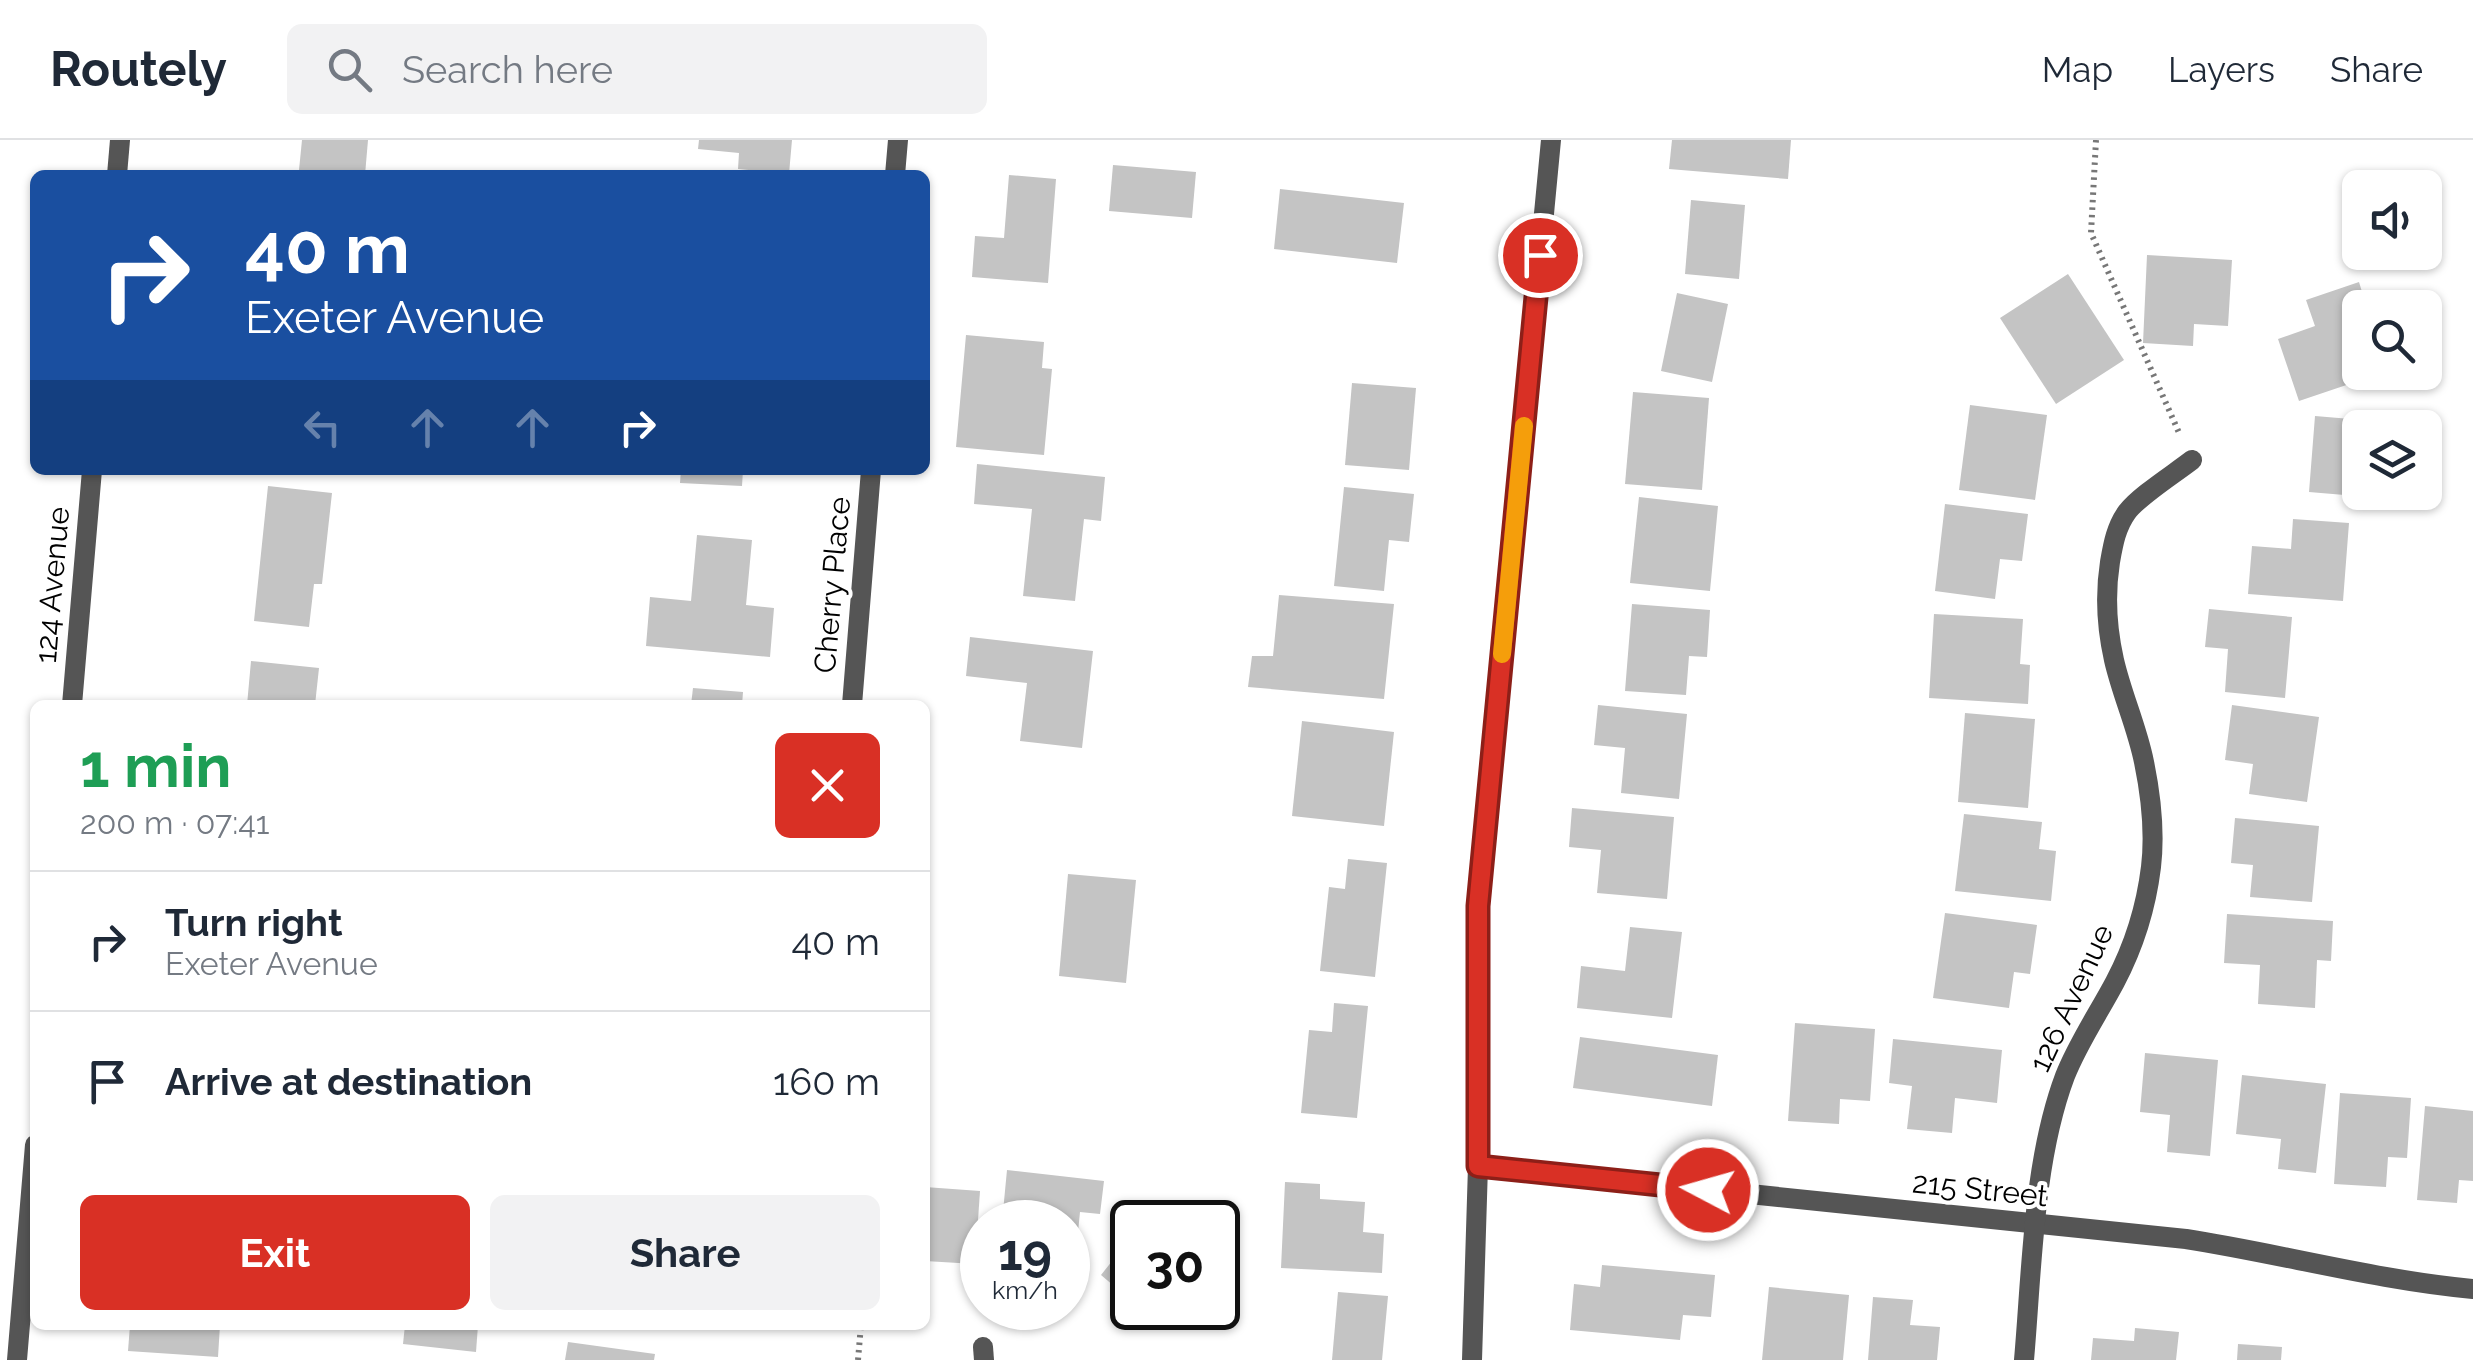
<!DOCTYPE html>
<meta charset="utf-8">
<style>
body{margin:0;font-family:Raleway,sans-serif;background:#f2f2f3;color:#1f2937;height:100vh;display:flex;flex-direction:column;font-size:38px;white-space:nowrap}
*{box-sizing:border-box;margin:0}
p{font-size:32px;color:#747a83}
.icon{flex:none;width:55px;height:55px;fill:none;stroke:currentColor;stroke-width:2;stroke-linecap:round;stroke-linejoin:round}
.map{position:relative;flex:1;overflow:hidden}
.drawer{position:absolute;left:30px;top:560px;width:900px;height:630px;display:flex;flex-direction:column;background:#fff;border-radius:15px;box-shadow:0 2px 8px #0004}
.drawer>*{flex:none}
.guide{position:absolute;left:30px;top:30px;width:900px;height:305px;border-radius:15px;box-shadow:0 2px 8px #0004;background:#1a4fa0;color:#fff;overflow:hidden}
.buttons{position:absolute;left:2342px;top:30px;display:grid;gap:20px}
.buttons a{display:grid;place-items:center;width:100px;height:100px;border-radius:15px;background:#fff;box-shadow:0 2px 8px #0004;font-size:50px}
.speed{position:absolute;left:960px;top:1060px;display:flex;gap:20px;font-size:50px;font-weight:700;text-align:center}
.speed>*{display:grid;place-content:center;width:130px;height:130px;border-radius:50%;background:#fff;box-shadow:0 2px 8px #0004;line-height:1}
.speed small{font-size:25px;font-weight:400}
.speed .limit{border:5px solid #111;border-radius:15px;background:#fff;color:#111}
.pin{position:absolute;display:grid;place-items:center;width:85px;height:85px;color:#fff;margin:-42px;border:5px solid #fff;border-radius:50%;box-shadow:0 2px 10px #0007}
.me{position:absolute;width:110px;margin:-55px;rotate:276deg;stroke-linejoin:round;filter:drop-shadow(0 0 8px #0008)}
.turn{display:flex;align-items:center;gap:35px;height:210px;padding:0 50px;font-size:45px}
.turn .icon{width:130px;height:130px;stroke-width:2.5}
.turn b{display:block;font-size:70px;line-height:85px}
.lanes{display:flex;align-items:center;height:95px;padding:0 50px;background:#0003;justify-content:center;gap:50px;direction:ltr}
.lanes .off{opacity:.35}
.round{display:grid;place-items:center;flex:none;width:105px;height:105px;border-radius:15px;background:#f2f2f3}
.head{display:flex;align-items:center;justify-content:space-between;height:170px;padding:0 50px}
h1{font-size:60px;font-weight:700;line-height:75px;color:#1e9e55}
.button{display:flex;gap:20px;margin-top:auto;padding:20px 50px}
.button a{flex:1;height:115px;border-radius:15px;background:#d93025;color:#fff;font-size:40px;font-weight:700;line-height:115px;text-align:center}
.button a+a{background:#f2f2f3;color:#1f2937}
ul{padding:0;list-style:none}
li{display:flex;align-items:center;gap:30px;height:140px;padding:0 50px;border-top:2px solid #e0e1e3}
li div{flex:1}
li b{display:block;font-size:38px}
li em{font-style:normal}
header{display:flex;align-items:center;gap:60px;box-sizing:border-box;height:140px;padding:0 50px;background:#fff;border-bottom:2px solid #e0e1e3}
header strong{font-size:48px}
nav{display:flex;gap:55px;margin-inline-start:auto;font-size:35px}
.search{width:700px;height:90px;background:#f2f2f3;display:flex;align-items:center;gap:25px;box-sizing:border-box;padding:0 35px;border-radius:15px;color:#747a83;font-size:38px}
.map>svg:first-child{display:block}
</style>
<header>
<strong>Routely</strong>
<div class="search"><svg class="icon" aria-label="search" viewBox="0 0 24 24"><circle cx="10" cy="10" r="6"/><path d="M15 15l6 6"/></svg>Search here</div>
<nav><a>Map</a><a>Layers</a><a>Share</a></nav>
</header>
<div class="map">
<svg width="2473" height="1220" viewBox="0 0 2473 1220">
<rect width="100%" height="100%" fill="#fff"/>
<g fill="#c4c4c4">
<polygon points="302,0 368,0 365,35 299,30"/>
<polygon points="699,0 792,0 789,34 738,29 739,13 698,9"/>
<polygon points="1672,0 1791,0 1788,39 1669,29"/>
<polygon points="1113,25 1196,32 1192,78 1109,71"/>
<polygon points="1009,35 1056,39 1048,143 972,137 975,96 1004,98"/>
<polygon points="1280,49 1404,63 1397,123 1274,109"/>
<polygon points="1691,60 1745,65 1739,139 1685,134"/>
<polygon points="2147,115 2232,120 2228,186 2194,184 2193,206 2143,203"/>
<polygon points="2068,134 2124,220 2056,264 2000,178"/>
<polygon points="2359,142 2367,168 2360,168 2360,232 2382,233 2299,261 2278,199 2315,186 2306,160"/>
<polygon points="1677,153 1728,164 1712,242 1661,231"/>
<polygon points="966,195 1044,202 1042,228 1052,229 1044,315 956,307"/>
<polygon points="1352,243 1416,248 1409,330 1345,325"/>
<polygon points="1633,252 1709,258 1702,350 1625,344"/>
<polygon points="1970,265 2047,275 2035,360 1959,350"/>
<polygon points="2315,276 2398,283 2397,288 2360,288 2360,352 2392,352 2392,359 2309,352"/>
<polygon points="977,324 1105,337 1101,381 1084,379 1075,461 1023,456 1032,369 974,364"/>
<polygon points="681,330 743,330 742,346 680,343"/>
<polygon points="268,346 332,353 322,444 314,444 309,487 254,481"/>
<polygon points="1344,347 1414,354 1409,402 1389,400 1384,451 1334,446"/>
<polygon points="1639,357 1718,366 1710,451 1630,443"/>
<polygon points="1945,364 2028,374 2022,421 2000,419 1995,459 1935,451"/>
<polygon points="2293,379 2349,383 2343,461 2248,454 2252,406 2291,409"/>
<polygon points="697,395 752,400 746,465 774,468 770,517 646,506 650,457 691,461"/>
<polygon points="1279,455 1394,464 1384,559 1248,547 1252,516 1273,516"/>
<polygon points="1632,464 1710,470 1707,517 1689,516 1686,555 1625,551"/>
<polygon points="2209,469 2292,477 2285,558 2225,552 2228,509 2205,507"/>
<polygon points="1934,474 2023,479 2020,524 2030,525 2028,564 1929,558"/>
<polygon points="970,497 1093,511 1082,608 1020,601 1027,543 966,536"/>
<polygon points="251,521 319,528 315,565 247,565"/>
<polygon points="693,548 743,552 742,565 691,565"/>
<polygon points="1598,565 1687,574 1679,659 1621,653 1625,608 1594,605"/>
<polygon points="2232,565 2319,577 2307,662 2249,654 2253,624 2225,620"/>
<polygon points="1965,573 2035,579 2028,668 1958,662"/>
<polygon points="1302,581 1394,592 1384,686 1292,676"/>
<polygon points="1572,668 1674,677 1667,759 1597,753 1601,710 1569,707"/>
<polygon points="1964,674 2042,682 2039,709 2056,711 2051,761 1955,751"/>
<polygon points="2235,678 2319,686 2312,762 2250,757 2253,725 2231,723"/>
<polygon points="1348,719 1387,723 1375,837 1320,831 1329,747 1345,749"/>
<polygon points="1068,734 1136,740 1126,843 1059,836"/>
<polygon points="1945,773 2037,785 2030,834 2014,832 2009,868 1933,858"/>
<polygon points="2227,774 2333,781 2331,821 2317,820 2315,868 2258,864 2260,825 2224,823"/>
<polygon points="1630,787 1682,792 1672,878 1577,868 1581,826 1625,831"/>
<polygon points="1334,863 1368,866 1357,978 1301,973 1309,890 1332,892"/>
<polygon points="1795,883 1875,889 1870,961 1840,959 1839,984 1788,981"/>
<polygon points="1580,897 1718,915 1712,966 1573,948"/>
<polygon points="1893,899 2002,910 1997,963 1955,958 1952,993 1907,989 1912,946 1889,943"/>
<polygon points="2145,913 2218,920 2210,1016 2167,1012 2170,975 2140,972"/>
<polygon points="2242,935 2326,944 2316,1033 2278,1029 2281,999 2236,994"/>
<polygon points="2340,953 2411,958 2407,1018 2388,1017 2386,1047 2334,1044"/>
<polygon points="2425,966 2473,971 2473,1041 2459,1040 2457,1063 2417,1060"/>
<polygon points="1007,1030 1104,1041 1100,1074 1080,1072 1078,1092 1068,1091 1068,1082 1002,1082"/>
<polygon points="1285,1042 1320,1044 1320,1059 1365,1062 1363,1092 1384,1094 1382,1133 1281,1128"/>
<polygon points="925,1047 980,1051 975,1124 925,1121"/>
<polygon points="1132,1096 1132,1167 1118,1155 1121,1152 1101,1135"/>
<polygon points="1602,1125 1715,1135 1711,1177 1683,1175 1680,1200 1570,1190 1574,1144 1600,1147"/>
<polygon points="1769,1147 1849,1155 1843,1220 1762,1220"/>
<polygon points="1338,1152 1388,1156 1382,1220 1332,1220"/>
<polygon points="1873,1157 1913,1160 1910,1185 1940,1187 1937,1220 1868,1220"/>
<polygon points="1133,1168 1170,1168 1156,1186"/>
<polygon points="130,1185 220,1185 218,1217 128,1211"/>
<polygon points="405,1185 478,1185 476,1212 403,1204"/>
<polygon points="2135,1188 2179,1192 2176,1220 2091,1220 2093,1198 2134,1201"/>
<polygon points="568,1202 655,1214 654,1220 565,1220"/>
<polygon points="2238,1204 2282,1207 2281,1220 2237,1220"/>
</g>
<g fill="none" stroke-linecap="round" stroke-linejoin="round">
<g stroke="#777" stroke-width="6" stroke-dasharray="2.5 5" stroke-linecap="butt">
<polyline points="2096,0 2091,93 2180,295"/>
<polyline points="858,1220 861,1185"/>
</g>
<g stroke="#555" stroke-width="20">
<polyline points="117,35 120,0"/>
<polyline points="895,35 898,0"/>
<polyline points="72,565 92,330"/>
<polyline points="852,565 871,330"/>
<path d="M1478 1026 2186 1099C2282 1114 2376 1140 2473 1149"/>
<polyline points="983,1207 984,1220"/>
<polyline points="17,1220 35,1005"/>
<polyline points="1472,1220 1478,1026 1478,766 1551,0"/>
<path d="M2024 1220C2032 1129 2033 1021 2065 936 2078 903 2098 874 2115 842 2134 806 2146 768 2151 727 2155 693 2151 656 2144 622 2137 587 2122 555 2114 520 2107 489 2105 454 2110 422 2113 405 2116 387 2127 372 2139 356 2174 334 2192 320"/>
</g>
</g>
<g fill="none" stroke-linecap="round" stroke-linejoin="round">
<defs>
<polyline id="route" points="1540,115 1478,766 1478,1026 1708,1050"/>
</defs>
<use href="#route" stroke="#8d1f18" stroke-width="25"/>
<use href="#route" stroke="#d93025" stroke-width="18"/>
<polyline stroke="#f59e0b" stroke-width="18" points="1502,514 1524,286"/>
</g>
<g text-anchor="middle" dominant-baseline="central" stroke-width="8" stroke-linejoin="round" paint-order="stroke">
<g font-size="30" fill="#000" stroke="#fff">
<text transform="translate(52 445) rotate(-85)">124 Avenue</text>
<text transform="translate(832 445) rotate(-85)">Cherry Place</text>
<text transform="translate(2071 858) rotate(-65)">126 Avenue</text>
<text transform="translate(1980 1049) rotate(6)">215 Street</text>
</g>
</g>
</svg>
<div class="buttons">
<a><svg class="icon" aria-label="sound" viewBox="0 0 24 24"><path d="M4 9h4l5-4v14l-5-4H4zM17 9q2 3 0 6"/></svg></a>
<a><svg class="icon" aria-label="search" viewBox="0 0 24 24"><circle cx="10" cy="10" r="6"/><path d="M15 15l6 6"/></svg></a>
<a><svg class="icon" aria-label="layers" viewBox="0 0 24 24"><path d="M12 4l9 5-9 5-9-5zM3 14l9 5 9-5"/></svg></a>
</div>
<div class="speed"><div>19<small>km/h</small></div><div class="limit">30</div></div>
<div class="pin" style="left:1540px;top:115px;background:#d93025"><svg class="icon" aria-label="arrive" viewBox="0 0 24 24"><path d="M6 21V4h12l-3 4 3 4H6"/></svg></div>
<svg class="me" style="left:1708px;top:1050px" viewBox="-20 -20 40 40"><circle r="17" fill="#d93025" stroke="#fff" stroke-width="3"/><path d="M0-11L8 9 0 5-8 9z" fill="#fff"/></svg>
<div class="guide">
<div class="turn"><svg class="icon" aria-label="right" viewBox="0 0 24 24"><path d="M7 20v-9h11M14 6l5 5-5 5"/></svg><div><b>40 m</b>Exeter Avenue</div></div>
<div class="lanes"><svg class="icon off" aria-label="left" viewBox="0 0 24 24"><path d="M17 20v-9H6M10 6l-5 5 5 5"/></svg><svg class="icon off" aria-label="ahead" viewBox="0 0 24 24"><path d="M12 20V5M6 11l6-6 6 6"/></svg><svg class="icon off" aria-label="ahead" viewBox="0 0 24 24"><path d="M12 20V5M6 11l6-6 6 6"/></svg><svg class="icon" aria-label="right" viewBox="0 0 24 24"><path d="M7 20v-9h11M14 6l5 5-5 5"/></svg></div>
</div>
<section class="drawer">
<div class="head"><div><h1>1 min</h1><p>200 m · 07:41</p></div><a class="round" style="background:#d93025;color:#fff"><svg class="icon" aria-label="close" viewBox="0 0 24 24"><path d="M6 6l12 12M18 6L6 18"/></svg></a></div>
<ul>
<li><svg class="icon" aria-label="right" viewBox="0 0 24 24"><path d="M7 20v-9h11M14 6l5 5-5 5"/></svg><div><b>Turn right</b><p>Exeter Avenue</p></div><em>40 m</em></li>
<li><svg class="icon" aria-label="arrive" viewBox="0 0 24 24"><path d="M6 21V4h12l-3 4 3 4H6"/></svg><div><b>Arrive at destination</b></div><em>160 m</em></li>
</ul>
<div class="button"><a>Exit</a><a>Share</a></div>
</section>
</div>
